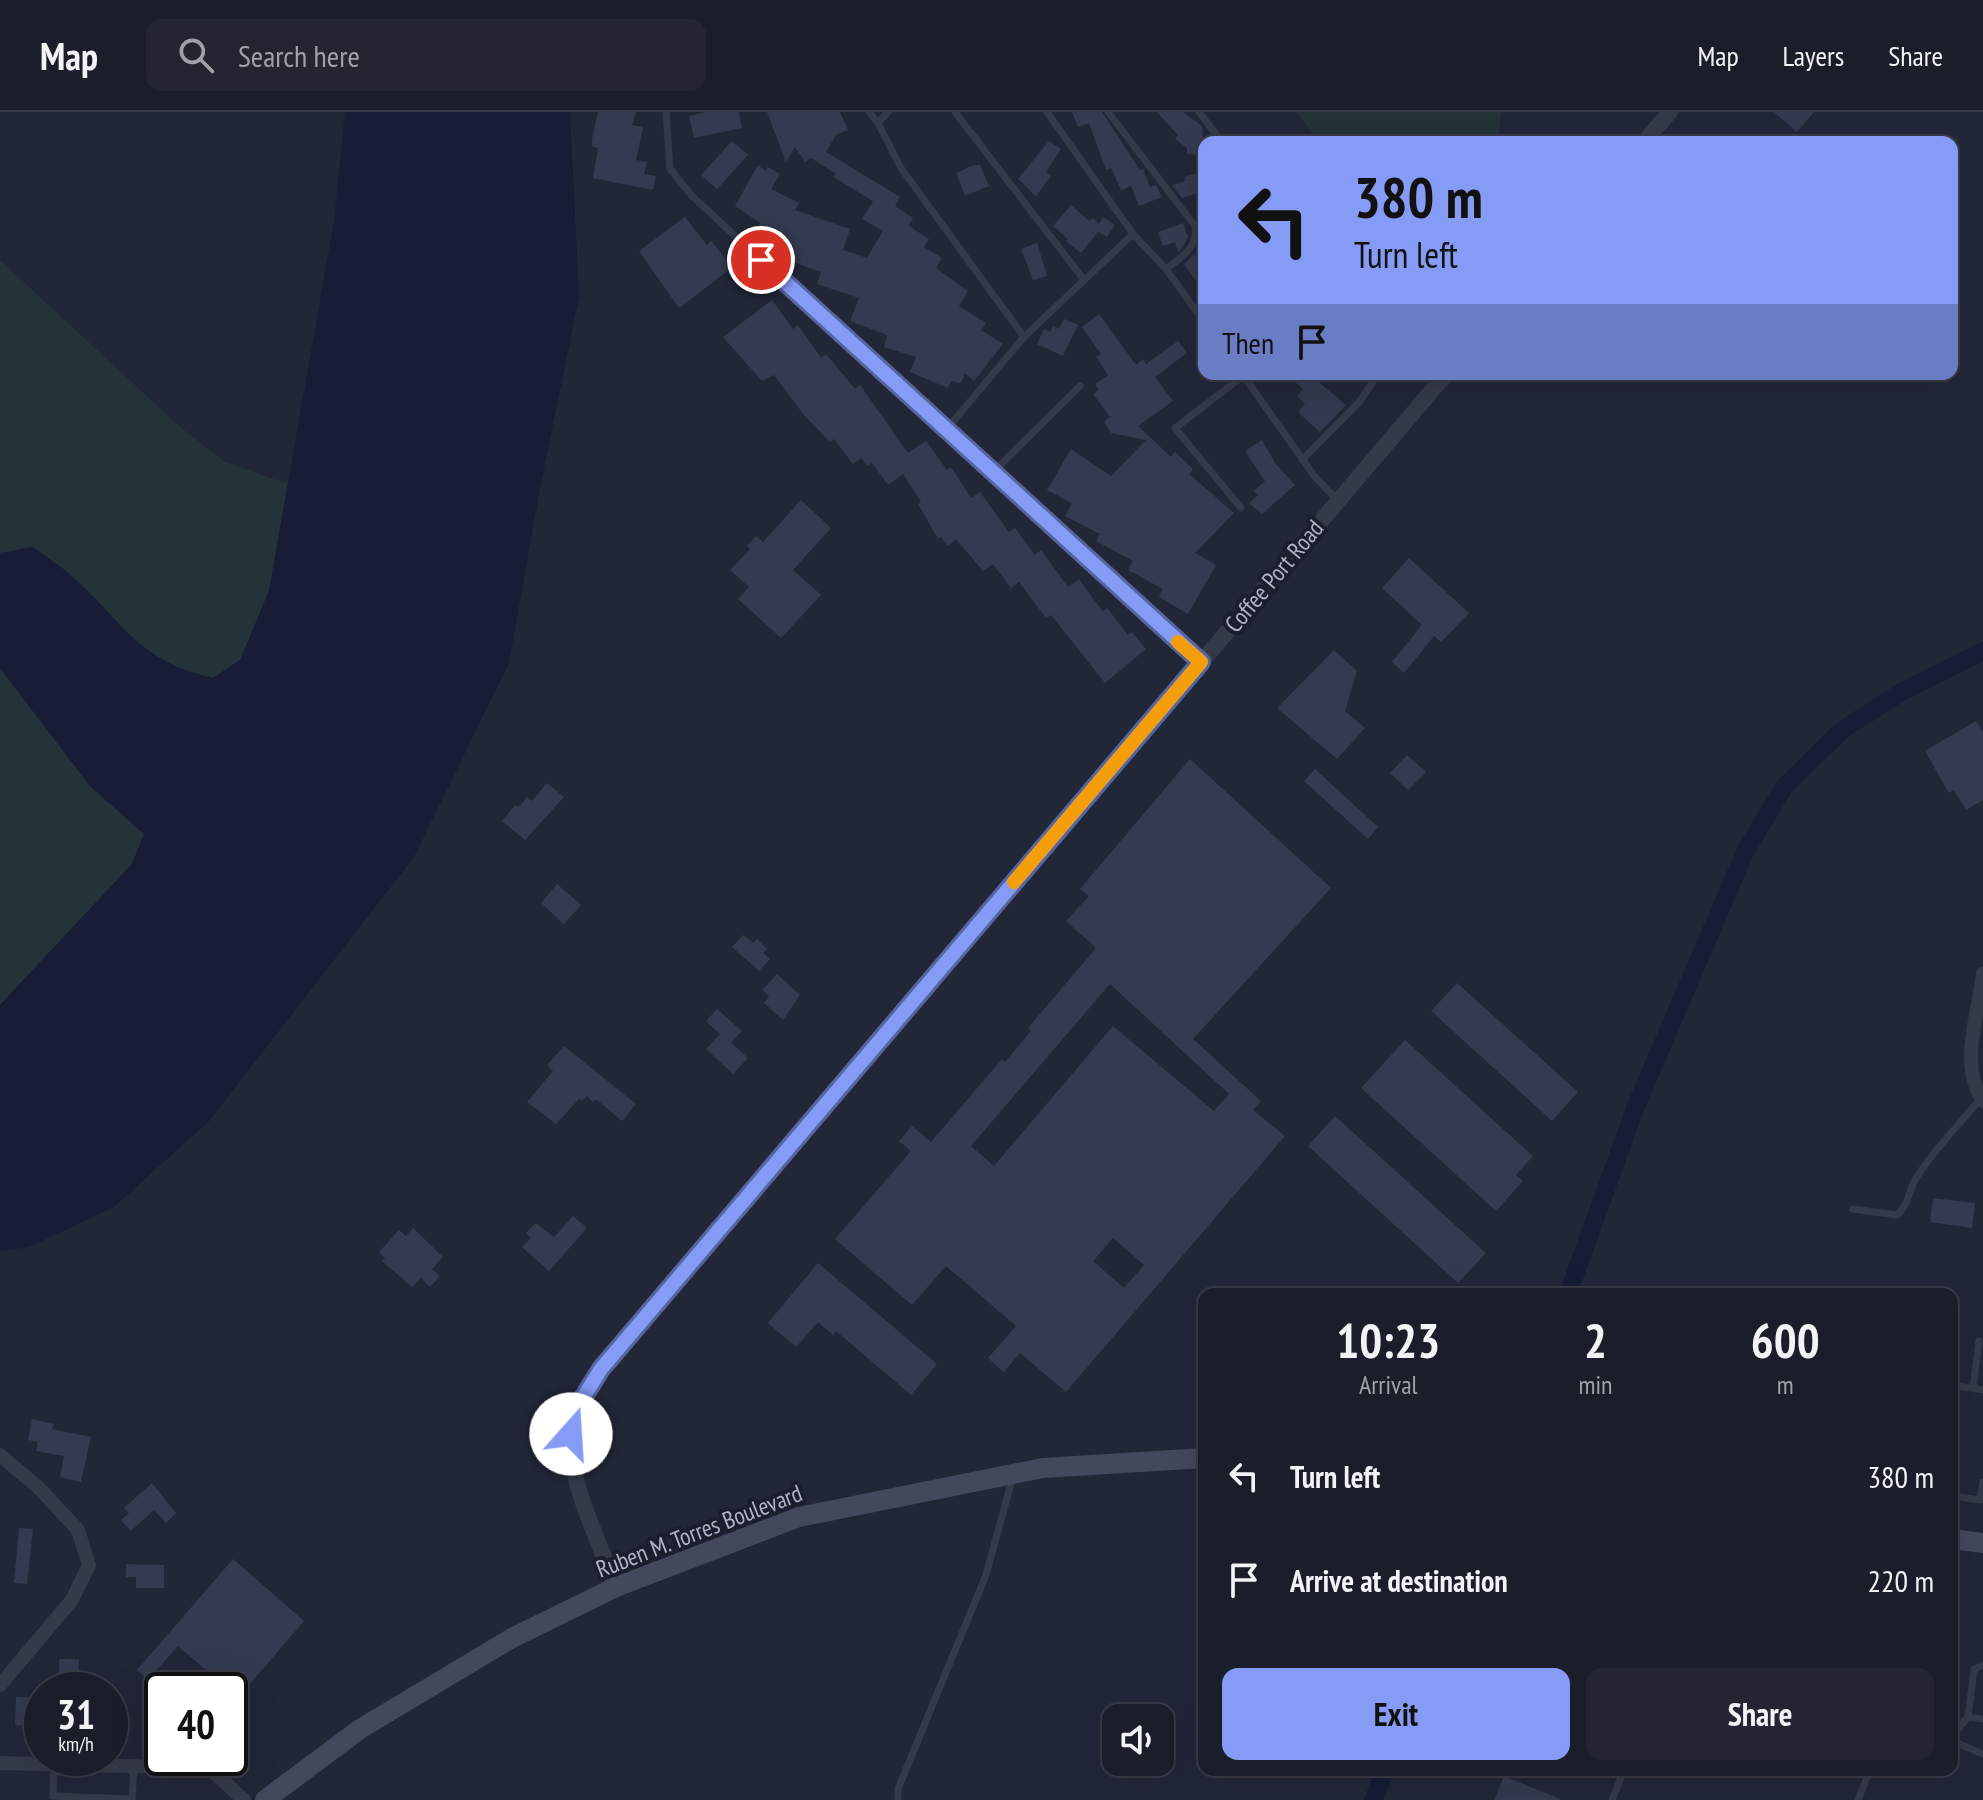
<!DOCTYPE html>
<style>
body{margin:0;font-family:"PT Sans Narrow",sans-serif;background:#232632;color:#f1f3f6;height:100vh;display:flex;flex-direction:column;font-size:30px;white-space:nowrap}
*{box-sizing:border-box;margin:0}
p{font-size:26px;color:#9fa2a8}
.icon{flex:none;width:44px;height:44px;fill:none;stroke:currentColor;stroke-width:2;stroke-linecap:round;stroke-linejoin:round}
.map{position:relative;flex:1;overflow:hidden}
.panel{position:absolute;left:1198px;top:1176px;width:760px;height:488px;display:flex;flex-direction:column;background:#1a1d2a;border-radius:16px;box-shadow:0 8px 32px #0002,0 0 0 2px #383b47}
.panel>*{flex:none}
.top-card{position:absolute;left:1198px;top:24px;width:760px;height:244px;border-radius:16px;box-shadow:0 8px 32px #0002,0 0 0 2px #383b47;background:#859bf5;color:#111;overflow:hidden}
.controls{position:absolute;left:1102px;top:1592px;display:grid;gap:16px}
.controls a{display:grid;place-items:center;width:72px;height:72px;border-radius:16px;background:#1a1d2a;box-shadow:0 8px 32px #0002,0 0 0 2px #383b47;font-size:40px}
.speed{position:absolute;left:24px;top:1560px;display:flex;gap:16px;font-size:40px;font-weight:700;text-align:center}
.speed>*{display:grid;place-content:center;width:104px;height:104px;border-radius:50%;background:#1a1d2a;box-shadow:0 8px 32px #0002,0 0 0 2px #383b47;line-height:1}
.speed small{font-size:20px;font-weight:400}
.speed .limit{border:4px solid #111;border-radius:12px;background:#fff;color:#111}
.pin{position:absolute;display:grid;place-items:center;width:68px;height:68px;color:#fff;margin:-34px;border:4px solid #fff;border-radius:50%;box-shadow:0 2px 8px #0007}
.me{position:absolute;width:88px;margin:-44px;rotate:19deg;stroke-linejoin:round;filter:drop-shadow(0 0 6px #0008)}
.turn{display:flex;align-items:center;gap:28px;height:168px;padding:0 24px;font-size:36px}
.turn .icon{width:104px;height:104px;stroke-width:2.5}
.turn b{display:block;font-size:56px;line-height:68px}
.then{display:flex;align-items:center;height:76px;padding:0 24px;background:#0003;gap:16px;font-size:30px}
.eta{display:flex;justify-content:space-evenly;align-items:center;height:136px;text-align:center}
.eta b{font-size:48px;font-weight:700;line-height:56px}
.primary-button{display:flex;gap:16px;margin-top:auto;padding:16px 24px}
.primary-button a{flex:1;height:92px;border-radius:16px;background:#859bf5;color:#111;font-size:32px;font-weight:700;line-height:92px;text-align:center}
.primary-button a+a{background:#232632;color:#f1f3f6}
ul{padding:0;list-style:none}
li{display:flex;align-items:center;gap:24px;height:104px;padding:0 24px}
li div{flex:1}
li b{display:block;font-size:30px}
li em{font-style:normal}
header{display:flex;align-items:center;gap:48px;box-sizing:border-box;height:112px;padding:0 40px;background:#1a1d2a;border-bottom:2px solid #383b47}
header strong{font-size:38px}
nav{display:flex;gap:44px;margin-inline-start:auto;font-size:28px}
.search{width:560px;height:72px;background:#232632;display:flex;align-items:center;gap:20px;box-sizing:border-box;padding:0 28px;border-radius:16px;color:#9fa2a8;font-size:30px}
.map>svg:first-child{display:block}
</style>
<header>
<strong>Map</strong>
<div class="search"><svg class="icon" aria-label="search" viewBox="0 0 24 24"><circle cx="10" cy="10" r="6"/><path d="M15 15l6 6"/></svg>Search here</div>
<nav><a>Map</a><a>Layers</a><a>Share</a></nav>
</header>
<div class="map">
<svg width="1983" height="1688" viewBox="0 0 1983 1688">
<rect width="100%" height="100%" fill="#222738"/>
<g fill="#233339">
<polygon points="1296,0 1501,0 1498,30 1320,30"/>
<polygon points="0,148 179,314 225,350 288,372 269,479 240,548 213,566 184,559 151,544 33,435 0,441"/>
<polygon points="0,556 90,674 144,722 132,752 0,893"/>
</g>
<path fill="#161d35" d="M345 0H570L579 185 540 376 509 551 414 745 209 1009 114 1095 29 1135 0 1139V893L132 752 144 722 90 674 0 556V441L33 435C46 445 61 454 73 465 125 512 138 549 213 566L240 548 269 479 334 109Z"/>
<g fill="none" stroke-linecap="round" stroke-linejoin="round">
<g stroke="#161d35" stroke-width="18">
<polyline points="1568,1182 1636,994 1745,740 1784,675 1842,618 1903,579 1983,539"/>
<polyline points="1373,1688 1386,1658"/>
</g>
</g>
<g fill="#343a4f" fill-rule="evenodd">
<polygon points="598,0 636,0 632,13 643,15 636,48 647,50 644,62 656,64 653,78 593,66 598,36 592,34 592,27"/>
<polygon points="706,0 739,0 742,16 694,26 689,4"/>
<polygon points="767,0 840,0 848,18 836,23 826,40 900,85 895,94 913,106 909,114 929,127 924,135 942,146 936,156 968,179 959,194 986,211 981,218 1003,232 974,269 965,261 961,271 951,269 948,276 910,260 916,245 884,235 887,223 850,209 859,186 817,172 821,160 788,148 793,134 757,116 760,111 735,94 758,53 765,59 768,55 780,62 771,77 799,91 795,98 850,117 843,138 867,146 883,119 862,107 873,89 833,65 836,62 811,46 805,50 795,35 786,50"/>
<polygon points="1072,0 1102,0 1140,58 1143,57 1150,75 1156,73 1162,85 1139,94 1131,74 1121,78 1111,56 1106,58 1089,11 1078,15"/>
<polygon points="1157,0 1183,0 1202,14 1204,43 1187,42 1187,36 1175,27 1178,23"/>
<polygon points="1774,0 1814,0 1797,20"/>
<polygon points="732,29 748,43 717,77 701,63"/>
<polygon points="1049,29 1061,37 1046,60 1051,64 1036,84 1018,67"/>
<polygon points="974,53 980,53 989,74 965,84 956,61"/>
<polygon points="1204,59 1204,79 1182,86 1172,73 1185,69 1184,65"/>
<polygon points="1071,93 1089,109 1093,106 1099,112 1103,105 1115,113 1107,125 1098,120 1081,141 1066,129 1068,127 1053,114"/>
<polygon points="685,105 707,133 711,129 733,155 679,196 639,139"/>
<polygon points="1183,111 1188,125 1183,135 1178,140 1175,130 1163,134 1158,120"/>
<polygon points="1037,131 1047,164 1033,168 1021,137"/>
<polygon points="1204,139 1204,180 1184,152 1194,142 1195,145"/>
<polygon points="772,188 793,217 798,213 821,246 826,242 855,277 860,273 908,341 926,329 947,358 951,355 971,386 980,380 1009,420 1015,416 1035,443 1041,438 1068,475 1079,467 1103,500 1107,496 1128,523 1132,520 1146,537 1105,571 1051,503 1046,506 1019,470 1011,476 993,452 983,459 956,427 948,434 941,425 938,427 918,392 921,390 903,362 888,373 872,351 867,354 861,346 853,352 834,327 830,330 804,303 774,263 762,269 723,225"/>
<polygon points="1099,202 1136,253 1143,247 1146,252 1178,229 1187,241 1155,265 1173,289 1138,314 1171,345 1175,340 1193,357 1189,362 1234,401 1195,441 1216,453 1188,502 1159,485 1163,477 1128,458 1133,449 1096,429 1100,422 1065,404 1072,391 1047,378 1071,337 1111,364 1146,328 1111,321 1104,310 1110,305 1093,282 1099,278 1095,272 1108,263 1096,245 1101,242 1082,215"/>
<polygon points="1064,207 1078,213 1063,244 1037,232 1044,217 1050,220 1053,214 1059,217"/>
<polygon points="1287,262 1309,262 1346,293 1320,320 1298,300 1305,292 1297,284 1303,277"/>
<polygon points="1262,328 1275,351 1295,373 1262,402 1249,391 1258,383 1254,379 1265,369 1245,339"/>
<polygon points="801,388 831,416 793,458 821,483 781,526 738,487 749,475 730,458 750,437 747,434 756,424 763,430"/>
<polygon points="1409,446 1469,501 1441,530 1434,524 1404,561 1392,550 1422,513 1382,476"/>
<polygon points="1334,538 1357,559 1345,599 1365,616 1337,647 1277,596"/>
<polygon points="1976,609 1983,620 1983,688 1966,698 1954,678 1949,681 1925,639"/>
<polygon points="1407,643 1426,660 1408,678 1390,661"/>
<path d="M1190 647 1331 776 1193 927 1261 989 1253 998 1285 1024 1066 1280 1020 1241 1004 1260 988 1246 1016 1214 946 1154 912 1193 835 1127 911 1039 899 1029 912 1014 931 1030 1002 947 1005 950 1031 919 1028 916 1096 836 1066 809 1089 784 1080 777ZM1110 872 1229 982 1214 999 1113 914 994 1054 971 1034ZM1113 1126 1144 1153 1124 1176 1093 1149Z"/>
<polygon points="1315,657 1378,715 1368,727 1304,669"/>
<polygon points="547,671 564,685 525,728 502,709 515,693 519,695 527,685 532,689"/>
<polygon points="557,772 581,793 564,812 541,791"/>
<polygon points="743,823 753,831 757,827 767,837 763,841 770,847 759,859 732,835"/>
<polygon points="777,862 800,883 783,908 764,891 769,884 762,878"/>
<polygon points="1457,871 1578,980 1552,1009 1431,899"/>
<polygon points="717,897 742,919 731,931 748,946 733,962 706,937 720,922 706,909"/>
<polygon points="1405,928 1533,1044 1516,1063 1523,1069 1496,1099 1361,976"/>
<polygon points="564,934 636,992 622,1009 596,987 593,990 587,984 582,989 579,987 556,1012 527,990 553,959 547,953"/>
<polygon points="1335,1004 1486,1141 1458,1171 1308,1034"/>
<polygon points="1933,1086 1975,1091 1972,1116 1930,1110"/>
<polygon points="573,1104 587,1116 549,1159 522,1135 531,1126 526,1121 536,1111 554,1125"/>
<polygon points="413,1116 443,1145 432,1157 440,1164 430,1175 421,1166 412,1175 382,1149 385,1146 379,1140 399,1118 406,1124"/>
<polygon points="818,1151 937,1252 911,1283 836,1219 833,1223 818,1210 796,1235 768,1211"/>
<polygon points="32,1307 54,1312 52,1317 91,1325 81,1370 60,1365 64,1344 36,1339 38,1330 28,1328"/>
<polygon points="152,1371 176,1401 166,1411 154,1398 131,1419 121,1408 129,1401 124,1396"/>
<polygon points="19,1416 33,1417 27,1472 14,1471"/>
<polygon points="233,1447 304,1509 238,1586 178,1534 148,1568 137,1558"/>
<polygon points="126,1452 164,1453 164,1476 136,1476 136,1465 126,1465"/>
<polygon points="59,1547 79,1547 78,1572 59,1571"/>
<polygon points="16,1585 36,1586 35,1614 15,1613"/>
<polygon points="1504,1664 1560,1687 1560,1688 1494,1688"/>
</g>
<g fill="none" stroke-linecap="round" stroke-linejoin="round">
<g stroke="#353a49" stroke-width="7">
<polyline points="666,0 670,57 692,84 992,361"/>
<polyline points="869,0 878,11"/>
<polyline points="888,0 878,11 901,56 1024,225 1133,122"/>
<polyline points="955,0 1084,168"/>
<polyline points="1047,0 1133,122 1166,157 1204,210"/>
<path d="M1108 0 1195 114C1198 136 1182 145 1166 157"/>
<polyline points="1199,0 1222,30"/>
<polyline points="1243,263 1315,365 1338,389"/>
<polyline points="1080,274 992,361 1201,550"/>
<polyline points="946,318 1024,225"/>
<polyline points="1302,348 1360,289 1378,262"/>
<polyline points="1241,396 1175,316 1243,264"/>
<path d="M1853 1097 1897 1103C1908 1095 1909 1076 1917 1065 1934 1037 1960 1012 1981 986"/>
<polyline points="1952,1273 1983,1278"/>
<polyline points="1973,1276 1979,1229"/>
<polyline points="1952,1384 1980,1388 1983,1370"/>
<polyline points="1968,1605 1983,1607"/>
<polyline points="1952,1625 1968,1605 1974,1557 1983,1553"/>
<polyline points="1952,1629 1983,1642"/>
<polyline points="54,1652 53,1684 132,1687 134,1654"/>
<polyline points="898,1688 898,1677 986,1463 1013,1364"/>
<polyline points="1612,1688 1624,1658"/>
<polyline points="1858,1688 1870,1658"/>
</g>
<g stroke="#353a49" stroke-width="14">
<path d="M1983 862C1978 902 1959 954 1983 989"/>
<polyline points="0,1343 39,1376 78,1418 89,1453 72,1488 0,1573"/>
<polyline points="0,1651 209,1656 244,1688"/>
</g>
<g stroke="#353a49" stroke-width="16">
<polyline points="1644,30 1670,0"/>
<path d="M616 1475C602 1436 563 1359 572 1319 576 1295 588 1277 601 1257L1446 262"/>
</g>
<g stroke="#43485c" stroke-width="20">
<polyline points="1952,1427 1983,1431"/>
<polyline points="265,1688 360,1617 512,1526 616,1475 799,1405 1043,1356 1204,1346"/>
</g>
</g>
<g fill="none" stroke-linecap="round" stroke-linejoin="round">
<defs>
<polyline id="route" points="571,1322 581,1289 601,1257 1201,550 761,148"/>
</defs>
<use href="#route" stroke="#56659f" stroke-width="20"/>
<use href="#route" stroke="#859bf5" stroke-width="14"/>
<polyline stroke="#f59e0b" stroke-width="14" points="1014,770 1201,550 1178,530"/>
</g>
<g text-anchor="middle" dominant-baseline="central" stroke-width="8" stroke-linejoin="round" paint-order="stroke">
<g font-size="24" fill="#b0b4c5" stroke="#1b1f2d">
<text transform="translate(1274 464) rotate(-50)">Coffee Port Road</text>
<text transform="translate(699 1419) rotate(-21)">Ruben M. Torres Boulevard</text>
</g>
</g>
</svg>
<div class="controls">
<a><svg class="icon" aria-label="sound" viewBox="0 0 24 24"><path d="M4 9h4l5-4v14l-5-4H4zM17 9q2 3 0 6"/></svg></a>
</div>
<div class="speed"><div>31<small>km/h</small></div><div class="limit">40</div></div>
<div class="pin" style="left:761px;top:148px;background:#d93025"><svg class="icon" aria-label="arrive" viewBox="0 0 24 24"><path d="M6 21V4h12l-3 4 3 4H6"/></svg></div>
<svg class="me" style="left:571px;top:1322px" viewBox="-20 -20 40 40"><circle r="19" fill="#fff"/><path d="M0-13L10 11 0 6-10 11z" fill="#859bf5"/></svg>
<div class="top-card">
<div class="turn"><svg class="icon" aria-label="left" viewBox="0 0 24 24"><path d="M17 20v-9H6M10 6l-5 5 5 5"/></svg><div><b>380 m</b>Turn left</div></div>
<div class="then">Then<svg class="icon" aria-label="arrive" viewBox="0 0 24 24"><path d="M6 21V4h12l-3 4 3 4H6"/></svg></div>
</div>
<section class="panel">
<div class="eta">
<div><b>10:23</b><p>Arrival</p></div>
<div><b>2</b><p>min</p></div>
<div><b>600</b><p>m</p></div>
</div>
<ul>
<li><svg class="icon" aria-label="left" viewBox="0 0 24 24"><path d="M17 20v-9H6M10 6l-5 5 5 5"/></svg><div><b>Turn left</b></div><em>380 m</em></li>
<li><svg class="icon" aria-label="arrive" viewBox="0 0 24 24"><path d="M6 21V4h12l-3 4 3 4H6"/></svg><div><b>Arrive at destination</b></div><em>220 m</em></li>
</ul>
<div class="primary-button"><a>Exit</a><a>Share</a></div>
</section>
</div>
